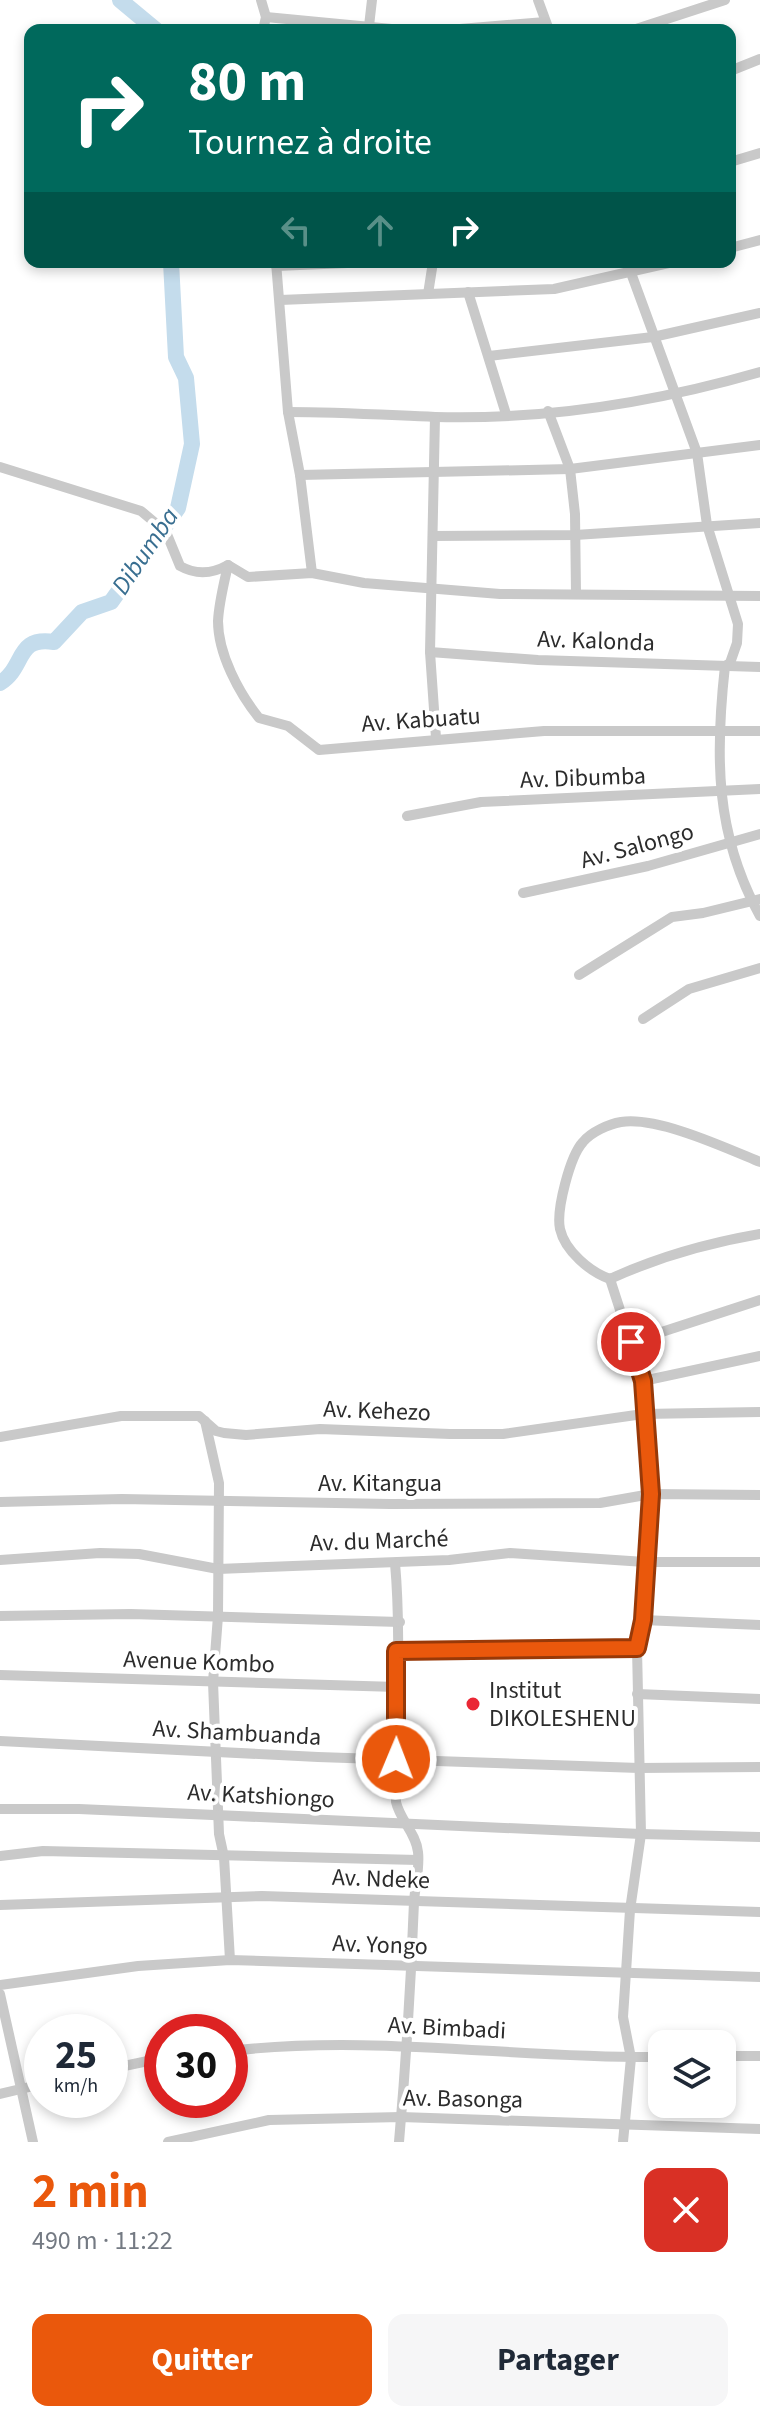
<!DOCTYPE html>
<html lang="fr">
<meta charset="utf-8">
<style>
body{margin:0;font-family:"Source Sans 3",sans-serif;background:#f6f6f7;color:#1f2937;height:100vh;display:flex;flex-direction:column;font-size:30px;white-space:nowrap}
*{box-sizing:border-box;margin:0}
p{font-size:26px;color:#747a83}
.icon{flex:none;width:44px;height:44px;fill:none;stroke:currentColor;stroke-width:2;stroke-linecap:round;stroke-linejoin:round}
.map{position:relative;height:2142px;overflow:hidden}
.drawer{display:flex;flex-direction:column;background:#fff;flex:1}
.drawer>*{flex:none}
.top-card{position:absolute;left:24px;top:24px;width:712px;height:244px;border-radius:16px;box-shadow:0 4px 12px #0003;background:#00695c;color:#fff;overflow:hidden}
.buttons{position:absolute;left:648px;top:2030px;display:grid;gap:16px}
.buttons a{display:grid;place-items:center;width:88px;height:88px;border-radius:16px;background:#fff;box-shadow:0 4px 12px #0003;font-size:40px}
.speed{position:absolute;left:24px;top:2014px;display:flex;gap:16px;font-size:40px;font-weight:700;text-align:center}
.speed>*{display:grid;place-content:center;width:104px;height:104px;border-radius:50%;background:#fff;box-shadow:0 4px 12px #0003;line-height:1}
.speed small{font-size:20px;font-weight:400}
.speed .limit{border:12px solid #d22;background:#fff;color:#111}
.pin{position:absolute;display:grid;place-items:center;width:68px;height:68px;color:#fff;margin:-34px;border:4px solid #fff;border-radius:50%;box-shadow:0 2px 8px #0007}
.me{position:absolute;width:88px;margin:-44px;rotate:1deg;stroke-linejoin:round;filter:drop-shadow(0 0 6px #0008)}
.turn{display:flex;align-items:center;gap:28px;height:168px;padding:0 32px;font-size:36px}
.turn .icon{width:104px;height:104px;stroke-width:2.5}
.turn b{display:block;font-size:56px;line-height:68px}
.lanes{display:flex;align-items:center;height:76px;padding:0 32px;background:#0003;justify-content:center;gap:40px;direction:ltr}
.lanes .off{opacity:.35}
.round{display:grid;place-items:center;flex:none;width:84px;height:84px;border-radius:16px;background:#f6f6f7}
.summary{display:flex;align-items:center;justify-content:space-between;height:136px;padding:0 32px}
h1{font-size:48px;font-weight:700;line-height:60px;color:#ea580c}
.primary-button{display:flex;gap:16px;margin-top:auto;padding:16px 32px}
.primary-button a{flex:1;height:92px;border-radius:16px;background:#ea580c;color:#fff;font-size:32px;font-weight:700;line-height:92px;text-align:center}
.primary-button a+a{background:#f6f6f7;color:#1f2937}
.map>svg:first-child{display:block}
</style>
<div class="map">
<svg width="760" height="2142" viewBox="0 0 760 2142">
<rect width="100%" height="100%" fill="#fff"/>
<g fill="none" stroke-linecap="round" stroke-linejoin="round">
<g stroke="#c4dcec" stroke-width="16">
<polyline points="120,0 156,30"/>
<path d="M0 683C26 667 15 636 54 642L82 612 111 602 178 508 192 444 186 378 176 357 171 262"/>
</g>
<g stroke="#c9c9c9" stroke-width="10">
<polyline points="261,0 266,17 263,30"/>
<polyline points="538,0 549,30"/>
<polyline points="266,17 402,30"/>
<polyline points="369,26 372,0"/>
<polyline points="448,30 545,22"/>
<polyline points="633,30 725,0"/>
<polyline points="730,71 760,59"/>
<polyline points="730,162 760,153"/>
<polyline points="730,248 760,240"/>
<polyline points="276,262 288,412 300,475 312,573"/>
<path d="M627 262 697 453 707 525 738 624 737 643 730 663 725 666C715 756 715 835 760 916"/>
<polyline points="276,266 371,262"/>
<polyline points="468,292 506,414"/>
<polyline points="428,294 433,262"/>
<polyline points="280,300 554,289 673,262"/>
<polyline points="489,356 653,337 760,313"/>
<polyline points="548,411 570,469 575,514 576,594"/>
<path d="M288 412C338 412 386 415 435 417 543 420 656 402 760 372"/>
<polyline points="435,417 430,652 436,738"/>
<path d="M0 467 141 511 166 532 180 566C196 575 212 574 228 565L248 577 312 573 364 583 500 594 760 596"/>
<polyline points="300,475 570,469 760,445"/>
<polyline points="433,536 575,535 760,523"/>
<path d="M228 565C224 583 219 602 218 621 218 654 239 693 259 718L288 726 319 750 544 731H760"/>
<polyline points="430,652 538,660 760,667"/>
<polyline points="407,816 481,802 760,789"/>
<polyline points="523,893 648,866 760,834"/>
<polyline points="579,975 672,917 703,913 760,899"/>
<polyline points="643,1019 689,989 760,968"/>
<path d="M760 1162C726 1148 657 1116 621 1122 609 1124 591 1132 583 1142 570 1156 556 1210 560 1229 565 1251 590 1272 610 1279 658 1257 708 1243 760 1234"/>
<polyline points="610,1279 643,1381 651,1494 643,1620 637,1648 641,1834 630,1910 626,1972 623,2017 631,2058 623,2142"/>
<polyline points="631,1342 760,1300"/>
<polyline points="643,1381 760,1356"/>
<polyline points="205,1421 219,1483 218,1616 213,1682 219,1834 224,1857 230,1960"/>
<polyline points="0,1437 121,1416 199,1416 216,1431 224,1433 246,1435 320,1429 450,1434 503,1434 643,1414 760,1412"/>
<polyline points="0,1502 122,1499 390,1504 600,1503 651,1494 760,1495"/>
<polyline points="0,1560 100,1553 139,1554 218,1569 449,1560 510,1553 645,1562 760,1562"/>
<path d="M395 1563C402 1642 395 1722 396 1802 400 1820 416 1833 418 1852 420 1868 415 1886 414 1902 411 1982 406 2062 399 2142"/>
<polyline points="0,1616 131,1614 400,1622"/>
<polyline points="643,1620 760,1625"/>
<polyline points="396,1651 637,1648"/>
<polyline points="0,1675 397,1687"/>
<polyline points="637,1694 760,1699"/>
<polyline points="0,1741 318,1757 639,1768 760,1767"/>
<polyline points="0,1809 79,1809 641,1834 760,1837"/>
<polyline points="0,1856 43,1851 418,1860"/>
<polyline points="0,1905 262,1896 760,1912"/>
<polyline points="0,1985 138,1966 230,1960 760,1977"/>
<polyline points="0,1994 33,2142"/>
<path d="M230 2051C374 2034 518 2059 662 2057"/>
<polyline points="722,2056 760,2056"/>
<polyline points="110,2069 162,2058"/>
<polyline points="0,2094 42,2084"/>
<polyline points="168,2142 269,2120 401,2117 760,2129"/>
</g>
</g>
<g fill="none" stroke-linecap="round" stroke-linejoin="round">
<defs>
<polyline id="route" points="396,1759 396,1651 637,1648 643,1620 651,1494 643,1381 631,1342"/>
</defs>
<use href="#route" stroke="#983908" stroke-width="20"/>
<use href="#route" stroke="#ea580c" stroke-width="14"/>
</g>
<circle fill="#ea2735" stroke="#fff" stroke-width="3" cx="473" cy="1704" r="8"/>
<g text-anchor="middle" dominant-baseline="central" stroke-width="8" stroke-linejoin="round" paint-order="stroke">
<g font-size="24" fill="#2c2c2c" stroke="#fff">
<text transform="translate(596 641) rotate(2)">Av. Kalonda</text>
<text transform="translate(421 720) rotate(-4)">Av. Kabuatu</text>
<text transform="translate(583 778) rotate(-2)">Av. Dibumba</text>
<text transform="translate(637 846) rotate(-15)">Av. Salongo</text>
<text transform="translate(377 1411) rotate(2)">Av. Kehezo</text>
<text x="380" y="1483">Av. Kitangua</text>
<text transform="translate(379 1541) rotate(-2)">Av. du Marché</text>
<text transform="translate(199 1662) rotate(2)">Avenue Kombo</text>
<text transform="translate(237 1733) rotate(3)">Av. Shambuanda</text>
<text transform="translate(261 1796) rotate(3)">Av. Katshiongo</text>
<text transform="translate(381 1879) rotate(2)">Av. Ndeke</text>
<text transform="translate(380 1945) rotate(2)">Av. Yongo</text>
<text transform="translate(447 2028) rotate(3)">Av. Bimbadi</text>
<text transform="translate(463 2099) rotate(1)">Av. Basonga</text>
</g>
<g font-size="24" fill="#2c2c2c" stroke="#fff" text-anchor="start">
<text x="489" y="1690">Institut<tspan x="489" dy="28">DIKOLESHENU</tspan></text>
</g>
<g font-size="26" font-style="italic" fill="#386e90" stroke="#fff">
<text transform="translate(145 551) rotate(-56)">Dibumba</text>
</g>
</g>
</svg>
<div class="buttons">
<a><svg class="icon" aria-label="layers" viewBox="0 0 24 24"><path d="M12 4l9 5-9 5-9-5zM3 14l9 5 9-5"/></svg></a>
</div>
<div class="speed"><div>25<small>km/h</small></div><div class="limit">30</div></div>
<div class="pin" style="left:631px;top:1342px;background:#d93025"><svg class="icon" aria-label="arrive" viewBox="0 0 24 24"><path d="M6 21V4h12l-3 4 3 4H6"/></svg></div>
<svg class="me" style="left:396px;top:1759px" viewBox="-20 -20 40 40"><circle r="17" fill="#ea580c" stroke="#fff" stroke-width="3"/><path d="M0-11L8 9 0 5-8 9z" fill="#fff"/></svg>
<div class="top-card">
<div class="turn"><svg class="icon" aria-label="right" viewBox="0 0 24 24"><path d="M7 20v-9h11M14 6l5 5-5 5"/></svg><div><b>80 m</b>Tournez à droite</div></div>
<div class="lanes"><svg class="icon off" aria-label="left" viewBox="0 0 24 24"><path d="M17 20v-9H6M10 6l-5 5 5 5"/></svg><svg class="icon off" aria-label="ahead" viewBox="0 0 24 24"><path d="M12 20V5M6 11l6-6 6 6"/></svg><svg class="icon" aria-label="right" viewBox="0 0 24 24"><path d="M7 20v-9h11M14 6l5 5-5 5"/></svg></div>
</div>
</div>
<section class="drawer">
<div class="summary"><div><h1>2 min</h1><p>490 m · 11:22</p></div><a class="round" style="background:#d93025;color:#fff"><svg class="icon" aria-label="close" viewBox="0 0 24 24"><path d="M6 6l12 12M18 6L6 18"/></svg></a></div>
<div class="primary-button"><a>Quitter</a><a>Partager</a></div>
</section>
